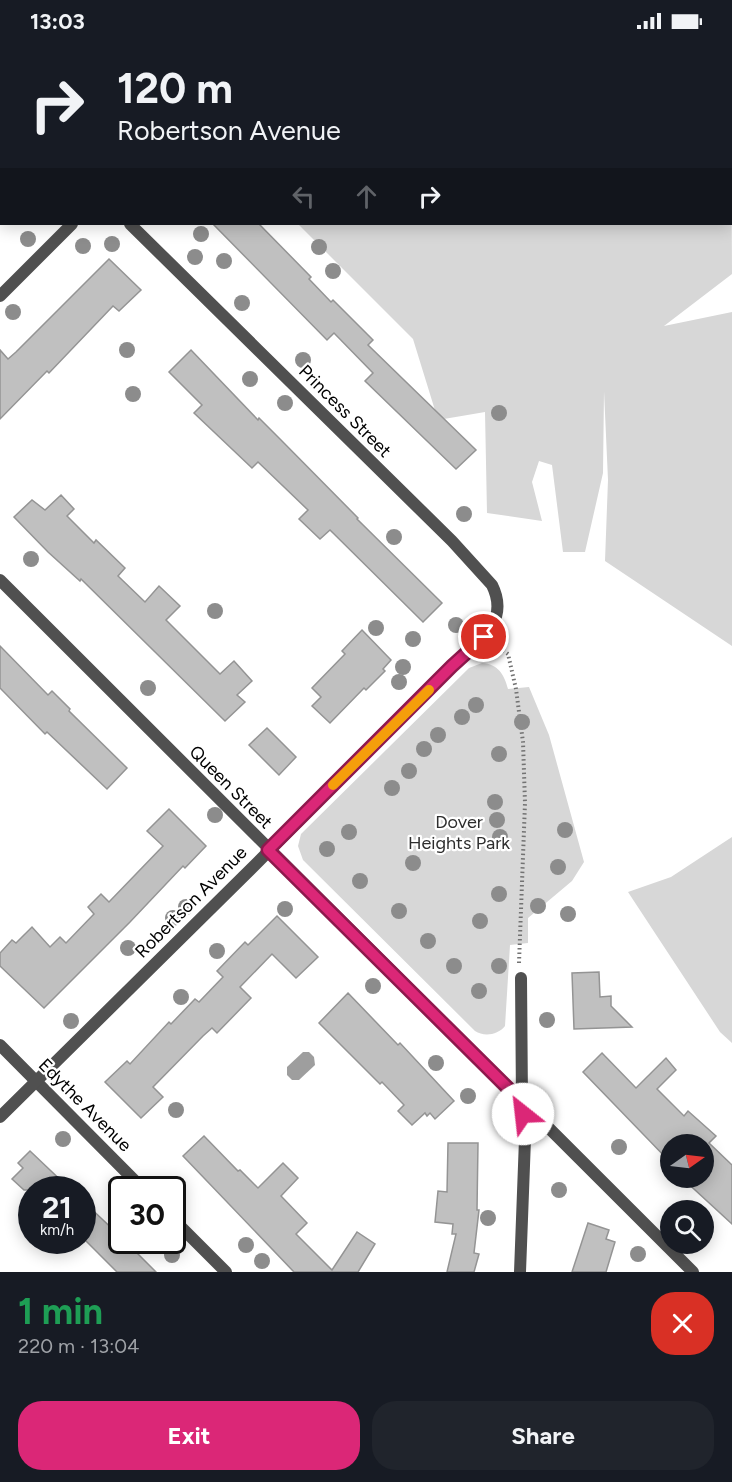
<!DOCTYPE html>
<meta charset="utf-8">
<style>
body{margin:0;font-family:Figtree,sans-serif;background:#20242c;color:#f1f3f6;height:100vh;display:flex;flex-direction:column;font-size:22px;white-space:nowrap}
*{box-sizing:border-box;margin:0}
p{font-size:20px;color:#9ea1a6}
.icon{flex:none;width:33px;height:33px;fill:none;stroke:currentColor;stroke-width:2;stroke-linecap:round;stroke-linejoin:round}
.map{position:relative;height:1230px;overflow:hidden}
.panel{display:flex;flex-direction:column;background:#171b24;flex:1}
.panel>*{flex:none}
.guide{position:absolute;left:0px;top:0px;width:732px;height:183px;box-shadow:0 3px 15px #0003;background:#171b24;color:#f1f3f6;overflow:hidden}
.needle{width:39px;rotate:76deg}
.tools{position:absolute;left:660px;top:1092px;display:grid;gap:12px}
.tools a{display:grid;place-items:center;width:54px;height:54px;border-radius:50%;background:#171b24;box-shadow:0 3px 15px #0003;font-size:30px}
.speed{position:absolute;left:18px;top:1134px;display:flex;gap:12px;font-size:30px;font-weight:700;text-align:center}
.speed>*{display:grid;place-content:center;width:78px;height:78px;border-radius:50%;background:#171b24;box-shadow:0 3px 15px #0003;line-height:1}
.speed small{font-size:15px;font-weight:400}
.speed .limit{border:3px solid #111;border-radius:9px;background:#fff;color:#111}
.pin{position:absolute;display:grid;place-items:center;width:51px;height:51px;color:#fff;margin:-26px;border:3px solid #fff;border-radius:50%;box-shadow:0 2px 6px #0007}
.me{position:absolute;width:66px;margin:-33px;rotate:331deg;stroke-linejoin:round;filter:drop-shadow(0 0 4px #0008)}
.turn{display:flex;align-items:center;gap:21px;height:126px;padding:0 18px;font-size:27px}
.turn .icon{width:78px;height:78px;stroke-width:2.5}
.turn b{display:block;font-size:42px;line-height:51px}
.lanes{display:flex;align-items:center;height:57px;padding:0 18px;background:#0003;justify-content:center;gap:30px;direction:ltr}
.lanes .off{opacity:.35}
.round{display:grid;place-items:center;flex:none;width:63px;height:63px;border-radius:24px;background:#20242c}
.headline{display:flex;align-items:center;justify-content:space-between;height:102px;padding:0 18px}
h1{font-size:36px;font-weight:700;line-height:45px;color:#1e9e55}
.cta{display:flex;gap:12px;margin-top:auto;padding:12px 18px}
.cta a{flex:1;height:69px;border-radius:24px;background:#db2777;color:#fff;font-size:24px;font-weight:700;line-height:69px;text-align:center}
.cta a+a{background:#20242c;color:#f1f3f6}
.status{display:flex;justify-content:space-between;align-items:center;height:42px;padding:0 30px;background:#171b24;direction:ltr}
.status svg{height:16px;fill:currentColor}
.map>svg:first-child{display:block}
</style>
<div class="status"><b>13:03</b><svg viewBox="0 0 49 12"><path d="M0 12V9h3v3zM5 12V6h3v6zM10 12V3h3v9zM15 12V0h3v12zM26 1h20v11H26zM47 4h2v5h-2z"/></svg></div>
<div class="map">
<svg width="732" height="1230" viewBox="0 0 732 1230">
<rect width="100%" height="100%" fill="#fff"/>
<g fill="#d7d7d7">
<polygon points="269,0 700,0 701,1 267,1"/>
<polygon points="731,34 732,232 664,284 732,270 732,604 605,519 608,438 604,349 603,431 585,510 563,510 552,423 539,419 532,440 542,479 487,471 485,370 438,378 413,297 298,182 730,182"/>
<path d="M482 621C498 622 504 632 508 647L529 645 549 693 584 820 572 839 528 876V901L510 903 505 984C498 993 484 995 475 989L303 818 298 804 301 792 469 626Z"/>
<polygon points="732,795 732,1001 720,990 628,850 671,835"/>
</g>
<polygon fill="#9e9e9e" points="303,1010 309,1010 314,1015 315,1023 299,1038 292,1038 287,1033 287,1025"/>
<g fill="#c0c0c0" stroke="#949494" stroke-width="1.5">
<polygon points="213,182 259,182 311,235 309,237 331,260 333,258 373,298 368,303 476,408 456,427 365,339 373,331 334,291 327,298"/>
<polygon points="109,217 141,248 119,269 113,264 49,331 47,329 0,377 0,308 8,317 16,310"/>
<polygon points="191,308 258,378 259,376 281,398 358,476 357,477 442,561 423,580 330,488 320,497 299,477 308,468 258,420 252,426 194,371 202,363 169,330"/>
<polygon points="61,453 74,467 67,474 94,501 96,498 125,526 118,534 145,560 159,544 180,564 166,578 220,632 234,619 252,639 237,653 245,660 225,679 81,537 80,539 48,510 14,475 32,458 45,468"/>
<polygon points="362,588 391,618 383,627 385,629 366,648 364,646 330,681 312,664 321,655 312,646 345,612 342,609"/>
<polygon points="0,604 48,653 52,649 70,667 69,669 127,726 107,747 47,690 45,692 0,646"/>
<polygon points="267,686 296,715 279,733 249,703"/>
<polygon points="169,767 206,804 185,826 183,824 130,880 44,966 0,924 0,911 12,898 16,901 32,885 50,905 60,895 66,901 94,872 88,865 101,852 109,860 163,804 147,789"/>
<polygon points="277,874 318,915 296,936 272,912 240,945 251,956 217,991 212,986 203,994 153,1045 163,1055 141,1076 105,1040 127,1019 130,1022 169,980 171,982 195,957 199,960 223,935 217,929 245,900 248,903"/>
<polygon points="599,930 600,955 611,954 611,964 632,985 574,987 572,931"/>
<polygon points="348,951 398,1003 400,1001 454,1059 435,1077 430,1071 427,1074 425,1071 412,1083 398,1069 404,1063 382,1040 380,1042 319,981"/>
<polygon points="602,1011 636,1046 666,1016 676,1028 657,1047 684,1074 688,1069 716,1094 709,1101 732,1123 732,1182 682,1136 704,1136 704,1102 670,1102 670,1120 583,1030"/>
<polygon points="204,1094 238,1129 240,1128 258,1146 283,1121 298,1136 281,1154 307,1181 296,1192 332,1228 357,1190 375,1202 358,1230 294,1230 183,1114"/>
<polygon points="448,1101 478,1101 477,1168 479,1168 474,1211 479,1212 474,1230 447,1230 456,1192 452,1192 453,1182 435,1180 438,1149 447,1150"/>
<polygon points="30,1109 71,1148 24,1148 12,1137 23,1126 18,1121"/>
<polygon points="82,1158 122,1196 122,1198 124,1198 156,1230 117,1230 82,1195"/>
<polygon points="588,1181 609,1188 606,1197 615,1200 606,1230 572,1230"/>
</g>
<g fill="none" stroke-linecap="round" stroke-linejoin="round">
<polyline stroke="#727272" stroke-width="4" stroke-dasharray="1.5 3" stroke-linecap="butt" points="496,603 508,612 516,647 523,700 525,761 519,921"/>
<g stroke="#505050" stroke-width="12">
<polyline points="246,2 246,0"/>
<polyline points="0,53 2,55"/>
<polyline points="0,254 72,182"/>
<polyline points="0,1003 144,1148"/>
<path d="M0 1075 257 821 452 624C477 602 511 581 492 543L452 499 130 182"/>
<polyline points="172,1176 226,1230"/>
<polyline points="520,1230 525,1097 522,1060 521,936"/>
</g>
<polyline stroke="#505050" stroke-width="12" points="0,538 693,1230"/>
</g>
<g fill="#8c8c8c">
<circle cx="201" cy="192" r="8"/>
<circle cx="28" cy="197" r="8"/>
<circle cx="112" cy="202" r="8"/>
<circle cx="83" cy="204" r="8"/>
<circle cx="319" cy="205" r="8"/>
<circle cx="195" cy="215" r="8"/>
<circle cx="224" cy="219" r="8"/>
<circle cx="333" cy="229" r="8"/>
<circle cx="242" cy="261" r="8"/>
<circle cx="13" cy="270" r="8"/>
<circle cx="127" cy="308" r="8"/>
<circle cx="303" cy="318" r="8"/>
<circle cx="250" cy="337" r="8"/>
<circle cx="133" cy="352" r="8"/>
<circle cx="285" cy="361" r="8"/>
<circle cx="499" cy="371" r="8"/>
<circle cx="464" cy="472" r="8"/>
<circle cx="394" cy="495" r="8"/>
<circle cx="31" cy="517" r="8"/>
<circle cx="215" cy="569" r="8"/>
<circle cx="456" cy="583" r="8"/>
<circle cx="376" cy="586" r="8"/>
<circle cx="413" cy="597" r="8"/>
<circle cx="403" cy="625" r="8"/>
<circle cx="399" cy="640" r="8"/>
<circle cx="148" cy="646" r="8"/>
<circle cx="476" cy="663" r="8"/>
<circle cx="462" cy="675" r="8"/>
<circle cx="522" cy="680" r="8"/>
<circle cx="438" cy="693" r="8"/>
<circle cx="424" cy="707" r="8"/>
<circle cx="499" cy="712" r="8"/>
<circle cx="409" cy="729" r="8"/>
<circle cx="392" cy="746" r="8"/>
<circle cx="495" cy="760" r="8"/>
<circle cx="215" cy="773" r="8"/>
<circle cx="497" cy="778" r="8"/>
<circle cx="565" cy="788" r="8"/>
<circle cx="349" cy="790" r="8"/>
<circle cx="500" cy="795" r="8"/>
<circle cx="327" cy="807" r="8"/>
<circle cx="413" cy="821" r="8"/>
<circle cx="558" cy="825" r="8"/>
<circle cx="360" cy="839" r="8"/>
<circle cx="499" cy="852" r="8"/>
<circle cx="538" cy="864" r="8"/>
<circle cx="186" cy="865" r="8"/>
<circle cx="285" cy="867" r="8"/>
<circle cx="399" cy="869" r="8"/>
<circle cx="568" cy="872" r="8"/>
<circle cx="173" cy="876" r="8"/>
<circle cx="480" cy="879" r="8"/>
<circle cx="428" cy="899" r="8"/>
<circle cx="128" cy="906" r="8"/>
<circle cx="217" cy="909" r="8"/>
<circle cx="454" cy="924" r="8"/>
<circle cx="499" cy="924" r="8"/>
<circle cx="373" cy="944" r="8"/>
<circle cx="479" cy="949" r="8"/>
<circle cx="181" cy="955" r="8"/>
<circle cx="547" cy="978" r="8"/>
<circle cx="71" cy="979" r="8"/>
<circle cx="436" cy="1021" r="8"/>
<circle cx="468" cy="1054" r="8"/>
<circle cx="176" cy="1068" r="8"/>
<circle cx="63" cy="1097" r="8"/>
<circle cx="619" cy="1105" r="8"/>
<circle cx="559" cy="1148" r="8"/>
<circle cx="488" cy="1176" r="8"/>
<circle cx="246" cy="1203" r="8"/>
<circle cx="638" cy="1212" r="8"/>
<circle cx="172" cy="1213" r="8"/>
<circle cx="262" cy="1219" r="8"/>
</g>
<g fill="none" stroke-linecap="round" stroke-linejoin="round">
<defs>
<polyline id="route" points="484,595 452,624 268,808 522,1060 523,1072"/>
</defs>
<use href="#route" stroke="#8e194d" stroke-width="15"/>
<use href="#route" stroke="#db2777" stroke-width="10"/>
<polyline stroke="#f59e0b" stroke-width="10" points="333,743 429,648"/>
</g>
<g text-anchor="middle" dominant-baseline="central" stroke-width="4.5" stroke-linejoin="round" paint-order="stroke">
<g font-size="18" fill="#000" stroke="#fff">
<text transform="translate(345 369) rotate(45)">Princess Street</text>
<text transform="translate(231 745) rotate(45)">Queen Street</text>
<text transform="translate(191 860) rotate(-45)">Robertson Avenue</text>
<text transform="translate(85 1063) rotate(45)">Edythe Avenue</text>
</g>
<g font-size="18" fill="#2e2e2e" stroke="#fff">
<text x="459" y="780">Dover<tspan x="459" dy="21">Heights Park</tspan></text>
</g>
</g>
</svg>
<div class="tools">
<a><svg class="needle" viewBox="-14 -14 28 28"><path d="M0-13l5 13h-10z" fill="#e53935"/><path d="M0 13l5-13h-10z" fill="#9ea1a6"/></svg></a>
<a><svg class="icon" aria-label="search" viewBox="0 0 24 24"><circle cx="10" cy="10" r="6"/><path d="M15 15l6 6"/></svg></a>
</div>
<div class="speed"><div>21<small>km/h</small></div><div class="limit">30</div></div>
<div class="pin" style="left:484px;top:595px;background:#d93025"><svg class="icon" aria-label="arrive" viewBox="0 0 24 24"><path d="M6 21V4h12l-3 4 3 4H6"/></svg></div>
<svg class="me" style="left:523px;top:1072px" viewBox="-20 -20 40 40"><circle r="19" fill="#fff"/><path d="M0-13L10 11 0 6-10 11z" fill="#db2777"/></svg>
<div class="guide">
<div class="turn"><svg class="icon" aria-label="right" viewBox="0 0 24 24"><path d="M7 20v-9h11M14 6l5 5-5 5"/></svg><div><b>120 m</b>Robertson Avenue</div></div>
<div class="lanes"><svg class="icon off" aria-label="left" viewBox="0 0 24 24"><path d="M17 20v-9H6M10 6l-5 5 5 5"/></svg><svg class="icon off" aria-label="ahead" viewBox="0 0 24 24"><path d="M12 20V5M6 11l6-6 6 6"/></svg><svg class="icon" aria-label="right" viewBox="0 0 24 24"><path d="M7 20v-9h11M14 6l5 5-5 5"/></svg></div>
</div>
</div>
<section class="panel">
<div class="headline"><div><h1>1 min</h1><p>220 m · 13:04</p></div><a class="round" style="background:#d93025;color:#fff"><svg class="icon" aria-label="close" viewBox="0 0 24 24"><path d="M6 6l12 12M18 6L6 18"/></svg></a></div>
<div class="cta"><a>Exit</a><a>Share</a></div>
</section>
